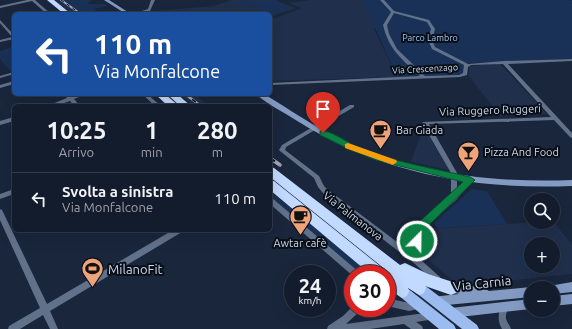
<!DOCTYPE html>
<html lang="it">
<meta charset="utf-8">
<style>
body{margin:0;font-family:Ubuntu,sans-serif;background:#1c2535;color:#f1f3f6;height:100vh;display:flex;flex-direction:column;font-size:15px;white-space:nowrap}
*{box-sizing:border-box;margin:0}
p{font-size:13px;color:#9da1aa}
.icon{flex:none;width:22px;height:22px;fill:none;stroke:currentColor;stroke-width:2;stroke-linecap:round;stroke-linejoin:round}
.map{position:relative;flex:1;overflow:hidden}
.panel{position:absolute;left:12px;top:104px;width:260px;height:128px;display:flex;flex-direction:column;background:#131c2d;border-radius:6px;box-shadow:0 4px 16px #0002,0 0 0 1px #323a49}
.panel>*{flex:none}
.top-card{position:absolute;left:12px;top:12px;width:260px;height:84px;border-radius:6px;box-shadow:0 4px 16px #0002,0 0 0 1px #323a49;background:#1a4fa0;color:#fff;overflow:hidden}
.tools{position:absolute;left:524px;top:193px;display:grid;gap:8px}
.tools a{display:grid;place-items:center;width:36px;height:36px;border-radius:50%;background:#131c2d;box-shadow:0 4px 16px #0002,0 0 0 1px #323a49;font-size:20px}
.speed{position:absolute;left:284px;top:265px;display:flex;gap:8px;font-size:20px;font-weight:700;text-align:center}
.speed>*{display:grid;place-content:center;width:52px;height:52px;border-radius:50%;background:#131c2d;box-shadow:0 4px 16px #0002,0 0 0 1px #323a49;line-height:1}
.speed small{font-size:10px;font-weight:400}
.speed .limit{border:6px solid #d22;background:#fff;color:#111}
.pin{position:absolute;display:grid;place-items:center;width:34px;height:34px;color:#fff;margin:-41px -17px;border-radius:50% 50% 50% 0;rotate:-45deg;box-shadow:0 0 4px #0007}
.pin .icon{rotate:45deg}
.me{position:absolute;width:44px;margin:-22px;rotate:23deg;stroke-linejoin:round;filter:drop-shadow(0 0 3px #0008)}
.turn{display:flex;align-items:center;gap:14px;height:84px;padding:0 16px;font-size:18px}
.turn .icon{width:52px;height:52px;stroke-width:2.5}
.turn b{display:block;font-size:28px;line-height:34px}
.eta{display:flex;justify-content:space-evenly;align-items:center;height:68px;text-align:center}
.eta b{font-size:24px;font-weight:600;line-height:28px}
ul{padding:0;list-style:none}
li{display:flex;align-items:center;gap:12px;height:52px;padding:0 16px;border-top:1px solid #323a49}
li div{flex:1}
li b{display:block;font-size:15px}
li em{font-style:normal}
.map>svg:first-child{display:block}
</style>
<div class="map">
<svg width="572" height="329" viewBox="0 0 572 329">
<rect width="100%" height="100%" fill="#19263c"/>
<g fill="#202f4b" fill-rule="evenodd">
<polygon points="53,0 63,0 83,14 71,14"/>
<polygon points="232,0 275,0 296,8 270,17 270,14 153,14 155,11 213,6"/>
<polygon points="310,0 367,0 381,28 374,29 397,77 270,81 270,20 302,8 288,3"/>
<polygon points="500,64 547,114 500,116 468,75 470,66"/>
<polygon points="179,94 194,94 210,106 194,106"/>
<polygon points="422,131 426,131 449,170 411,162"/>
<path d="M553 221 572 245V274L459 286 425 257 429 229ZM531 244H553V266H531Z"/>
</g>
<g fill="#1a3157">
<polygon points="63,0 91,0 88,4 105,4 108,6 94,9 101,14 83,14"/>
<polygon points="238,0 246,0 247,2 275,0 289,7 284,11 274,13 275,14 272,15"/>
<polygon points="363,0 569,0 572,1 572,59 467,63 465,63 466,69 462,74 458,75 397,77"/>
<polygon points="12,47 14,49 14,69 9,70 0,59 0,51"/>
<polygon points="472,189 487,191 507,224 437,228 434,223"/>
<polygon points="270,191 371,274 362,274 270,197"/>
<polygon points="531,254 531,266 552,266 525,269 516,256"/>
</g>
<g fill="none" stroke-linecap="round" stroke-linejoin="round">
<g fill="#62718a" fill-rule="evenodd">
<polygon points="27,0 35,0 51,14 47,14 32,1 0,8 0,6"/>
<polygon points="151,0 155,0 150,11 139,14 133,14 148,9"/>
<path d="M380 0H384L394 11 429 20 435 29 432 40 435 47 468 64 504 61 572 59V61L508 64 572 133V138L570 137 554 120 429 124 457 173V190L468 178H472L473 180 456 200 424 227 419 254 422 261 440 277 441 279 440 281 437 282 434 281 415 264 323 193 318 187 314 178 280 151 279 150 282 145 350 105H354V107L286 147 285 150 319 176 324 186 327 189 397 242 451 197V173L422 123 423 122 551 117 503 64 471 65 468 67 467 75 460 77 270 85V83L420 76C402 59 389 50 383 25L391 12ZM394 13 427 22 431 29 428 40 432 49 464 65 463 73 459 75 425 76 397 49 389 34 387 25ZM416 234 412 253 402 246Z"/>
<polygon points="0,20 14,35 14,39 0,42 0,40 12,37 0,23"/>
<polygon points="14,72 14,74 0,78 0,76"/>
<polygon points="14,81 14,84 0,88 0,85"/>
<polygon points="64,94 69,94 71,97 80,94 87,94 74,99 80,106 74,106 70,101 55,106 47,106 67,98"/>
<polygon points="142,94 147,94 161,106 155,106"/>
<polygon points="14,117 14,121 0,125 0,121"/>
<polygon points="14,189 14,194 0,199 0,194"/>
<polygon points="270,198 272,198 359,272 360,274 353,274 353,276 270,204"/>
<polygon points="0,209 2,210 3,212 47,304 173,230 183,230 182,232 50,311 58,329 50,329 43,315 20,329 8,329 9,326 40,308 0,220"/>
<polygon points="387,298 409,303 419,301 422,302 423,305 422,308 409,311 387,306"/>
<path d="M505 303 508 304C509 309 505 313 506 319 507 322 510 326 511 329H502C497 320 498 314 502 304Z"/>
<polygon points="353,306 353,308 361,308 360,311 346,324 432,312 435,313 436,316 435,319 416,322 422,326 423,329 411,329 404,324 370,329 327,329 328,326 343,316"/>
</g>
<g fill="#839bc3" fill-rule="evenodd">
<polygon points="104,0 109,0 131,14 126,14"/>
<path d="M256 94H264C289 109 313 126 340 139 412 174 493 183 572 180V186C471 190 380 173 294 119 282 111 265 103 256 94Z"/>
<polygon points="572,282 572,292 553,294 553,288 548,288 549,286"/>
<polygon points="451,283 484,288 489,291 531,287 533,288 531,288 531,297 436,306 432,305 430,301 432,297 459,294 447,291 446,288 447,285"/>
<polygon points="572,294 572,304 553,306 553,296"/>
<polygon points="531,299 531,309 451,318 447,317 445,313 447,309 451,308"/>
</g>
<g fill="#9cbcef" fill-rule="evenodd">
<polygon points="419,283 423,284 477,325 479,329 462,329 415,292 413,288 415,284"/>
<polygon points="402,286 406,287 454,325 456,329 439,329 398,295 396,291 398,287"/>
</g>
<g fill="#c2daff" fill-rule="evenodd">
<polygon points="47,0 54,0 71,14 64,14"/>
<polygon points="155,94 165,94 179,106 168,106"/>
<polygon points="167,94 177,94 191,106 180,106"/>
<polygon points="270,167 274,168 400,265 405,263 428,274 456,283 458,288 456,293 451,295 425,286 426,288 424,293 419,295 408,288 409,291 407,296 402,298 387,288 387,274 370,274 270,190 270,180 274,181 385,270 387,273 391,274 270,177"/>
</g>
<defs>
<polyline id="rail-far2" points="61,0 81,14"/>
<polyline id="rail-far1" points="185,94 201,106"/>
<polyline id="rail" points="270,158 280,165"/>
</defs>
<use href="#rail-far2" stroke="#a1abbb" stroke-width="2"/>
<use href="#rail-far1" stroke="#a1abbb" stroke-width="2.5"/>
<use href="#rail" stroke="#a1abbb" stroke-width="3.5"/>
<use href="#rail-far2" stroke="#090f19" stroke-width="1" stroke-dasharray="3.5" stroke-linecap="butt"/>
<use href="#rail-far1" stroke="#090f19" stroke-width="1.5" stroke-dasharray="4.5" stroke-linecap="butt"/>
<use href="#rail" stroke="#090f19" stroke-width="2" stroke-dasharray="6" stroke-linecap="butt"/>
</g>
<path fill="#0b8043" stroke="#07532c" d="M320 131C329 129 348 143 357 147 392 162 433 168 470 177L475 180 426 228 421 244H413L412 241 418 223 463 182 376 160 351 150 320 135Z"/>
<polygon fill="#f59e0b" points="348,143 396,160 397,162 393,165 345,148 345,144"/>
<defs>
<symbol id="cafe-pin" viewBox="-11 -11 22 30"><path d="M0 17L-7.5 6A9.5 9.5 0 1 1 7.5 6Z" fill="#efa378" stroke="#090f19"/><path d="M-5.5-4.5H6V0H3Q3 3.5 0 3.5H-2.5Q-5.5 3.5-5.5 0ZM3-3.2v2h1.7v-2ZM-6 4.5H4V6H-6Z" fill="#111"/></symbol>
<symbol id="bar-pin" viewBox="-11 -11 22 30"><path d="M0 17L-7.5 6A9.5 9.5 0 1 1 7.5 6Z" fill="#efa378" stroke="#090f19"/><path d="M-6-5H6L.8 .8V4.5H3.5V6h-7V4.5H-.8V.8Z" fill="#111"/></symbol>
<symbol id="stadium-pin" viewBox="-11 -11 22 30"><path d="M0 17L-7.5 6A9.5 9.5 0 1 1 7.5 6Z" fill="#efa378" stroke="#090f19"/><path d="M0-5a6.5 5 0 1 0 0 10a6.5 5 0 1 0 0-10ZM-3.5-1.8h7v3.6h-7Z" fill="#111"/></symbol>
</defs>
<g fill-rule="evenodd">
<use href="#cafe-pin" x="368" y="118" width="25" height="34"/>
<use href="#bar-pin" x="456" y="140" width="25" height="34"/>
<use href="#cafe-pin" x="288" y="204" width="25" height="34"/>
<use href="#stadium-pin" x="80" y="256" width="25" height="34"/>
</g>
<g text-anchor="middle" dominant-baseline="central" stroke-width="4" stroke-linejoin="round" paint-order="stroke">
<g font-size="9" fill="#a5c3f2" stroke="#090f19">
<text x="430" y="38">Parco Lambro</text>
</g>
<g font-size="9" fill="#ced7e6" stroke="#090f19">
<text transform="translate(425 69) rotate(-3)">Via Crescenzago</text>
</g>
<g font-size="11" fill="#ced7e6" stroke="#090f19">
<text transform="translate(490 110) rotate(-2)">Via Ruggero Ruggeri</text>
<text transform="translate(353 216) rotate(38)">Via Palmanova</text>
</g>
<g font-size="11" fill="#ced7e6" stroke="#090f19" text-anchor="start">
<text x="396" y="130">Bar Giada</text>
<text x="484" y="152">Pizza And Food</text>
<text x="300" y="243" text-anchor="middle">Awtar cafè</text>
</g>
<g font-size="13" fill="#ced7e6" stroke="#090f19" text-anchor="start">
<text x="108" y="269">MilanoFit</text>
</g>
<g font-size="13" fill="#ced7e6" stroke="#090f19">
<text transform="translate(482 283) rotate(-6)">Via Carnia</text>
</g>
</g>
</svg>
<div class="tools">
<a><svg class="icon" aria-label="search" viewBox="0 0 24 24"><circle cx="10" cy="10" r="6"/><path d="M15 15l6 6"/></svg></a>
<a>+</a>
<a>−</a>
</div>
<div class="speed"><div>24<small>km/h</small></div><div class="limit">30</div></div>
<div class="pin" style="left:323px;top:133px;background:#d93025"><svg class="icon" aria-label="arrive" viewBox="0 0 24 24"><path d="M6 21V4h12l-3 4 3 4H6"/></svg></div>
<svg class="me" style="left:417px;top:241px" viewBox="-20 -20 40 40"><circle r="17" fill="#0b8043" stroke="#fff" stroke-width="3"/><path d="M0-11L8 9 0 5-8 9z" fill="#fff"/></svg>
<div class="top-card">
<div class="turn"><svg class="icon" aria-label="left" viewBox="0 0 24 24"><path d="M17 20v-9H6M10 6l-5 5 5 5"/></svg><div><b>110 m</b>Via Monfalcone</div></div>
</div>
<section class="panel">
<div class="eta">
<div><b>10:25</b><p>Arrivo</p></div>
<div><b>1</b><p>min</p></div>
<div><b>280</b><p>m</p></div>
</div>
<ul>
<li><svg class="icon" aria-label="left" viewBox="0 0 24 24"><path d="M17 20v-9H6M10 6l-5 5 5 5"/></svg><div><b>Svolta a sinistra</b><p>Via Monfalcone</p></div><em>110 m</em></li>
</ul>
</section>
</div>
